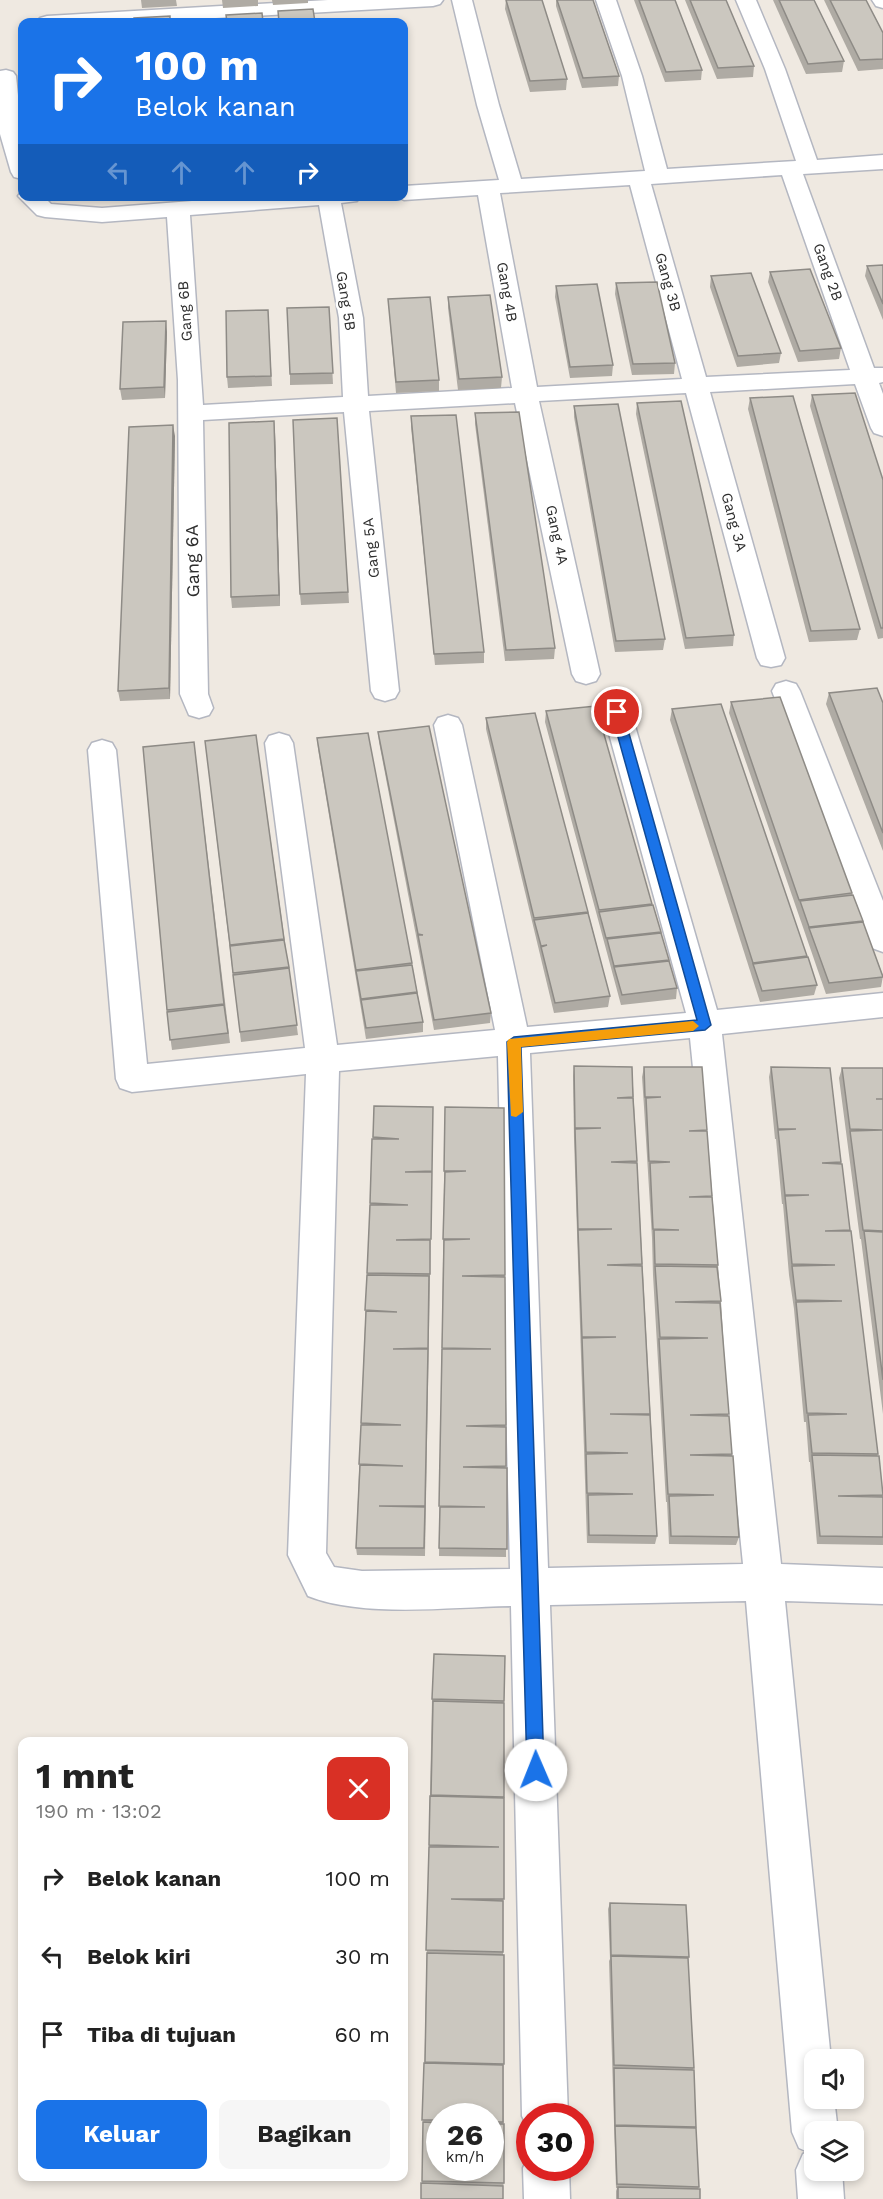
<!DOCTYPE html>
<html lang="id">
<meta charset="utf-8">
<style>
body{margin:0;font-family:"Work Sans",sans-serif;background:#f6f6f6;color:#222;height:100vh;display:flex;flex-direction:column;font-size:22px;white-space:nowrap}
*{box-sizing:border-box;margin:0}
p{font-size:20px;color:#767676}
.icon{flex:none;width:33px;height:33px;fill:none;stroke:currentColor;stroke-width:2;stroke-linecap:round;stroke-linejoin:round}
.map{position:relative;flex:1;overflow:hidden}
.details{position:absolute;left:18px;top:1737px;width:390px;height:444px;display:flex;flex-direction:column;background:#fff;border-radius:12px;box-shadow:0 3px 9px #0003}
.details>*{flex:none}
.guide{position:absolute;left:18px;top:18px;width:390px;height:183px;border-radius:12px;box-shadow:0 3px 9px #0003;background:#1a73e8;color:#fff;overflow:hidden}
.buttons{position:absolute;left:804px;top:2049px;display:grid;gap:12px}
.buttons a{display:grid;place-items:center;width:60px;height:60px;border-radius:12px;background:#fff;box-shadow:0 3px 9px #0003;font-size:30px}
.speed{position:absolute;left:426px;top:2103px;display:flex;gap:12px;font-size:30px;font-weight:700;text-align:center}
.speed>*{display:grid;place-content:center;width:78px;height:78px;border-radius:50%;background:#fff;box-shadow:0 3px 9px #0003;line-height:1}
.speed small{font-size:15px;font-weight:400}
.speed .limit{border:9px solid #d22;background:#fff;color:#111}
.pin{position:absolute;display:grid;place-items:center;width:51px;height:51px;color:#fff;margin:-26px;border:3px solid #fff;border-radius:50%;box-shadow:0 2px 6px #0007}
.me{position:absolute;width:66px;margin:-33px;rotate:359deg;stroke-linejoin:round;filter:drop-shadow(0 0 4px #0008)}
.turn{display:flex;align-items:center;gap:21px;height:126px;padding:0 18px;font-size:27px}
.turn .icon{width:78px;height:78px;stroke-width:2.5}
.turn b{display:block;font-size:42px;line-height:51px}
.lanes{display:flex;align-items:center;height:57px;padding:0 18px;background:#0003;justify-content:center;gap:30px;direction:ltr}
.lanes .off{opacity:.35}
.round{display:grid;place-items:center;flex:none;width:63px;height:63px;border-radius:12px;background:#f6f6f6}
.summary{display:flex;align-items:center;justify-content:space-between;height:102px;padding:0 18px}
h1{font-size:36px;font-weight:700;line-height:45px}
.action{display:flex;gap:12px;margin-top:auto;padding:12px 18px}
.action a{flex:1;height:69px;border-radius:12px;background:#1a73e8;color:#fff;font-size:24px;font-weight:700;line-height:69px;text-align:center}
.action a+a{background:#f6f6f6;color:#222}
ul{padding:0;list-style:none}
li{display:flex;align-items:center;gap:18px;height:78px;padding:0 18px}
li div{flex:1}
li b{display:block;font-size:22px}
li em{font-style:normal}
.map>svg:first-child{display:block}
</style>
<div class="map">
<svg width="883" height="2199" viewBox="0 0 883 2199">
<rect width="100%" height="100%" fill="#efe9e1"/>
<g fill="none" stroke-linecap="round" stroke-linejoin="round">
<defs>
<g id="street">
<polygon points="328,0 443,0 440,4 433,6 144,22 37,22 40,18 47,16"/>
<path d="M452 0H472L499 105 521 179 645 171 622 76 596 0H616L642 76 667 169 796 161 765 69 736 0H756L785 69 817 160 883 155V169L803 174 874 368H883V382L879 383 883 394V436L874 433 871 428 855 384 710 392 785 658 781 665 771 667 761 665 757 658 686 393 539 401 600 674 596 681 586 684 576 681 572 674 515 403 369 411 399 691 395 698 385 701 375 698 371 691 344 412 203 420 208 694 213 708 209 715 199 718 189 715 180 694 178 380 167 217 102 222 45 217 37 215 18 196 22 191V196H43L51 204 102 208 256 196H360L357 201 341 203 363 318 368 396 512 388 478 195 404 200 395 196H404V186L499 180 477 105ZM782 175 850 370 706 377 651 184ZM630 185 682 379 537 387 500 193ZM319 205 339 318 343 397 203 405 190 215Z"/>
<polygon points="872,0 883,0 883,8 876,6"/>
<polygon points="6,70 13,72 16,76 22,134 22,179 14,177 11,172 0,134 0,71"/>
<polygon points="786,681 796,684 800,691 883,901 883,952 872,948 867,940 772,691 776,684"/>
<path d="M617 702 627 705 631 712 717 1010 883 993V1017L722 1034 781 1564 883 1568V1604L785 1601 831 2060H814V2098H834L838 2132H814V2170H842L844 2199H798L796 2170 803 2154 808 2152 799 2148 792 2132 746 1601 550 1605 568 2116H530V2132L522 2116 511 1606C451 1607 363 1618 308 1596L288 1555 306 1074 132 1092 120 1088 116 1079 88 750 92 743 102 740 112 743 116 750 147 1064 305 1048 265 743 269 736 279 733 289 736 293 743 337 1045 495 1030 434 725 438 718 448 715 458 718 462 725 527 1027 686 1013 603 712 607 705ZM690 1038 743 1564 548 1568 530 1053ZM498 1056 510 1569 362 1571 334 1567 326 1553 339 1071Z"/>
<polygon points="530,2153 530,2168 569,2168 570,2199 524,2199 523,2168"/>
</g>
</defs>
<use href="#street" stroke="#b4b7c1" stroke-width="3"/>
<use href="#street" fill="#fff" fill-rule="evenodd"/>
</g>
<g fill="#afaba4" fill-rule="evenodd">
<polygon points="141,0 176,0 177,6 142,8"/>
<polygon points="222,0 258,0 258,6 223,8"/>
<polygon points="272,0 308,0 308,3 273,5"/>
<polygon points="506,0 567,79 566,90 530,92 505,9"/>
<polygon points="556,0 593,0 619,76 618,86 582,88 556,6"/>
<polygon points="634,0 675,0 702,70 701,80 665,82"/>
<polygon points="685,0 726,0 754,66 753,77 717,79"/>
<polygon points="773,0 814,0 844,61 842,72 806,74"/>
<polygon points="824,0 866,0 883,33 883,69 858,71"/>
<polygon points="883,265 883,320 865,276 867,266"/>
<polygon points="770,272 841,348 839,359 798,362 768,282"/>
<polygon points="711,276 781,353 779,363 737,367 710,287"/>
<polygon points="616,283 675,363 674,374 632,375 615,294"/>
<polygon points="556,286 613,365 612,376 570,378 555,297"/>
<polygon points="448,297 502,377 501,388 458,390 448,308"/>
<polygon points="388,299 439,380 439,391 396,393"/>
<polygon points="329,307 333,384 290,385 290,374"/>
<polygon points="268,310 272,386 228,388 227,377"/>
<polygon points="167,332 165,398 122,400 120,389"/>
<polygon points="812,395 883,480 883,638 878,639 810,406"/>
<polygon points="750,398 860,629 857,640 809,642 748,409"/>
<polygon points="637,403 734,635 733,646 685,649 636,414"/>
<polygon points="574,406 665,639 663,650 615,652 574,417"/>
<polygon points="475,413 555,648 554,659 505,661 475,424"/>
<polygon points="411,416 484,652 484,663 435,665 411,427"/>
<polygon points="337,418 349,603 301,605 300,594"/>
<polygon points="275,432 280,606 232,608 231,597"/>
<polygon points="175,436 170,699 120,701 118,691"/>
<polygon points="829,693 883,703 883,851 826,704"/>
<polygon points="731,702 852,893 883,976 881,987 826,994 729,713"/>
<polygon points="672,709 807,956 817,985 814,995 760,1002 670,720"/>
<polygon points="546,711 652,904 668,961 677,988 676,999 621,1005 545,722"/>
<polygon points="486,718 588,912 610,996 608,1007 554,1013 486,729"/>
<polygon points="378,732 491,1013 490,1023 434,1030 379,742"/>
<polygon points="368,733 423,1022 423,1032 366,1039 318,749 317,738"/>
<polygon points="256,735 298,1035 241,1042 205,741"/>
<polygon points="194,742 230,1043 172,1050 167,1012 143,747"/>
<polygon points="574,1066 632,1067 657,1536 655,1544 587,1543 574,1139 573,1076"/>
<polygon points="644,1067 707,1130 721,1301 728,1416 739,1537 736,1545 669,1544 667,1502 666,1502 653,1275 652,1238 644,1107 642,1077"/>
<polygon points="771,1067 841,1162 878,1454 877,1456 883,1493 883,1545 817,1544 810,1462 809,1462 806,1422 804,1422 794,1309 789,1275 783,1204 782,1204 776,1139 775,1139 769,1077"/>
<polygon points="842,1068 883,1068 883,1414 861,1239 860,1239 839,1078"/>
<polygon points="374,1106 433,1107 425,1556 357,1555 356,1548 361,1423"/>
<polygon points="445,1107 505,1275 506,1557 439,1556"/>
<path d="M505 1656 504 1703V1797L503 1955 504 2183 503 2186 422 2183 432 1699ZM440 2116H490V2168H440Z"/>
<polygon points="610,1903 689,1957 688,1958 694,2068 692,2070 699,2187 698,2189 700,2199 616,2199 616,2191 617,2188 616,2188 609,1961 610,1959 608,1909"/>
</g>
<g fill="#8e8b86">
<polygon points="166,321 167,332 165,398 164,387"/>
<polygon points="274,421 275,432 280,606 279,595"/>
<polygon points="173,425 175,436 170,699 169,688"/>
</g>
<g fill="#cbc7bf" stroke="#8e8b86" stroke-width="1.5">
<polygon points="506,0 542,0 567,79 530,81"/>
<polygon points="557,0 593,0 619,76 583,78"/>
<polygon points="639,0 675,0 702,70 666,72"/>
<polygon points="690,0 726,0 754,66 718,68"/>
<polygon points="779,0 814,0 844,61 808,64"/>
<polygon points="830,0 866,0 883,33 883,59 860,60"/>
<polygon points="313,9 315,22 279,22 278,11"/>
<polygon points="262,13 263,22 227,22 226,15"/>
<polygon points="170,16 170,22 134,22 134,18"/>
<polygon points="118,19 118,22 82,22 82,21"/>
<polygon points="883,265 883,304 867,266"/>
<polygon points="810,269 841,348 800,351 770,272"/>
<polygon points="751,273 781,353 738,356 711,276"/>
<polygon points="657,282 675,363 633,364 616,283"/>
<polygon points="597,284 613,365 570,367 556,286"/>
<polygon points="490,295 502,377 459,379 448,297"/>
<polygon points="430,297 439,380 396,382 388,299"/>
<polygon points="329,307 333,373 290,374 287,308"/>
<polygon points="268,310 271,376 227,377 226,311"/>
<polygon points="166,321 164,387 120,389 123,322"/>
<polygon points="855,393 883,480 883,628 881,628 812,395"/>
<polygon points="793,396 860,629 811,631 750,398"/>
<polygon points="681,401 734,635 686,638 637,403"/>
<polygon points="618,404 665,639 616,641 574,406"/>
<polygon points="519,412 555,648 506,650 475,413"/>
<polygon points="456,415 484,652 434,654 411,416"/>
<polygon points="337,418 348,592 300,594 293,420"/>
<polygon points="274,421 279,595 231,597 229,423"/>
<polygon points="173,425 169,688 118,691 129,427"/>
<polygon points="877,688 883,703 883,833 829,693"/>
<polygon points="780,697 852,893 799,900 731,702"/>
<polygon points="721,704 807,956 753,963 672,709"/>
<polygon points="596,706 652,904 599,910 546,711"/>
<polygon points="535,713 588,912 534,918 486,718"/>
<polygon points="429,726 491,1013 434,1020 418,935 423,935 418,934 378,732"/>
<polygon points="368,733 412,963 356,970 317,738"/>
<polygon points="256,735 284,939 230,945 205,741"/>
<polygon points="194,742 224,1004 167,1010 143,747"/>
<polygon points="853,895 863,921 809,927 800,901"/>
<polygon points="653,905 661,932 606,938 599,912"/>
<polygon points="588,913 610,996 555,1003 541,947 547,945 541,946 534,920"/>
<polygon points="863,922 883,977 829,983 809,928"/>
<polygon points="661,933 669,960 614,966 607,939"/>
<polygon points="284,940 289,967 233,973 230,946"/>
<polygon points="808,957 817,985 762,991 753,964"/>
<polygon points="669,961 677,988 622,995 614,967"/>
<polygon points="412,965 417,992 361,999 356,971"/>
<polygon points="289,968 297,1025 240,1032 233,975"/>
<polygon points="417,993 423,1022 366,1028 361,1000"/>
<polygon points="224,1005 228,1033 170,1040 167,1012"/>
<polygon points="574,1066 632,1067 633,1097 617,1098 633,1098 637,1161 611,1162 637,1163 642,1264 607,1265 642,1266 650,1414 610,1414 650,1415 657,1536 589,1535 588,1495 633,1494 587,1493 586,1454 628,1453 586,1452 582,1338 616,1337 582,1337 578,1230 612,1229 578,1229 575,1129 601,1128 575,1128"/>
<polygon points="644,1067 702,1067 707,1130 689,1131 707,1131 712,1196 689,1197 712,1197 718,1265 655,1264 654,1230 679,1230 653,1229 650,1163 670,1162 649,1161 646,1098 661,1097 645,1097"/>
<polygon points="771,1067 830,1068 841,1162 822,1163 842,1164 850,1230 825,1231 851,1231 878,1454 812,1453 808,1415 847,1414 807,1413 796,1302 842,1301 796,1300 792,1266 835,1265 792,1264 785,1196 809,1195 785,1195 778,1130 796,1129 778,1129"/>
<polygon points="842,1068 883,1068 883,1099 876,1099 883,1099 883,1231 863,1230 850,1131 882,1130 850,1129"/>
<polygon points="374,1106 433,1107 432,1171 405,1172 432,1172 431,1239 396,1240 430,1240 430,1274 367,1273 370,1205 408,1205 370,1203 372,1139 399,1139 373,1137"/>
<polygon points="445,1107 504,1108 505,1275 462,1276 505,1277 506,1425 466,1426 506,1427 506,1466 463,1467 507,1468 507,1549 439,1548 440,1507 485,1507 439,1506 442,1349 491,1349 442,1348 444,1240 470,1239 443,1239 445,1172 466,1171 444,1171"/>
<polygon points="864,1231 883,1232 883,1380"/>
<polygon points="655,1266 717,1267 721,1301 675,1302 720,1303 729,1414 690,1415 729,1416 732,1454 690,1455 733,1456 739,1537 671,1536 669,1496 714,1495 668,1494 659,1339 708,1338 660,1337"/>
<polygon points="367,1275 429,1276 428,1348 393,1349 428,1349 425,1506 379,1506 425,1507 424,1548 356,1548 360,1465 403,1466 359,1464 361,1425 401,1425 361,1423 366,1311 397,1312 365,1310"/>
<polygon points="812,1455 879,1456 883,1495 838,1496 883,1497 883,1537 820,1536"/>
<polygon points="434,1654 505,1656 504,1701 432,1699"/>
<polygon points="433,1701 504,1703 504,1797 431,1795"/>
<polygon points="430,1796 504,1798 504,1899 451,1899 503,1901 503,1952 426,1950 429,1847 499,1847 429,1845"/>
<polygon points="610,1903 686,1905 689,1957 611,1955"/>
<polygon points="427,1953 504,1955 504,2064 425,2062"/>
<polygon points="611,1956 688,1958 694,2068 614,2065"/>
<polygon points="424,2063 503,2065 503,2122 490,2122 490,2116 440,2116 440,2120 422,2120"/>
<polygon points="614,2068 694,2070 696,2127 615,2125"/>
<polygon points="423,2122 440,2123 440,2168 490,2168 490,2124 504,2124 504,2183 422,2181"/>
<polygon points="615,2126 696,2128 699,2187 617,2184"/>
<polygon points="421,2183 503,2186 503,2199 421,2199"/>
<polygon points="618,2187 700,2189 700,2199 618,2199"/>
</g>
<polygon fill="#1a73e8" stroke="#114b97" stroke-width="1.5" points="617,708 623,712 711,1025 705,1030 521,1047 544,1770 542,1776 536,1779 529,1776 527,1770 507,1042 514,1037 697,1020 611,712"/>
<polygon fill="#f59e0b" points="693,1021 699,1026 693,1031 521,1047 523,1112 516,1117 511,1116 507,1042 509,1039"/>
<g text-anchor="middle" dominant-baseline="central" stroke-width="5" stroke-linejoin="round" paint-order="stroke">
<g font-size="15" fill="#2e2e2e" stroke="#fff">
<text transform="translate(828 272) rotate(70)">Gang 2B</text>
<text transform="translate(668 282) rotate(74)">Gang 3B</text>
<text transform="translate(507 292) rotate(80)">Gang 4B</text>
<text transform="translate(346 301) rotate(81)">Gang 5B</text>
<text transform="translate(185 311) rotate(-94)">Gang 6B</text>
<text transform="translate(734 522) rotate(75)">Gang 3A</text>
<text transform="translate(557 535) rotate(78)">Gang 4A</text>
<text transform="translate(371 548) rotate(-96)">Gang 5A</text>
</g>
<g font-size="18" fill="#2e2e2e" stroke="#fff">
<text transform="translate(192 561) rotate(-91)">Gang 6A</text>
</g>
</g>
</svg>
<div class="buttons">
<a><svg class="icon" aria-label="sound" viewBox="0 0 24 24"><path d="M4 9h4l5-4v14l-5-4H4zM17 9q2 3 0 6"/></svg></a>
<a><svg class="icon" aria-label="layers" viewBox="0 0 24 24"><path d="M12 4l9 5-9 5-9-5zM3 14l9 5 9-5"/></svg></a>
</div>
<div class="speed"><div>26<small>km/h</small></div><div class="limit">30</div></div>
<div class="pin" style="left:617px;top:712px;background:#d93025"><svg class="icon" aria-label="arrive" viewBox="0 0 24 24"><path d="M6 21V4h12l-3 4 3 4H6"/></svg></div>
<svg class="me" style="left:536px;top:1770px" viewBox="-20 -20 40 40"><circle r="19" fill="#fff"/><path d="M0-13L10 11 0 6-10 11z" fill="#1a73e8"/></svg>
<div class="guide">
<div class="turn"><svg class="icon" aria-label="right" viewBox="0 0 24 24"><path d="M7 20v-9h11M14 6l5 5-5 5"/></svg><div><b>100 m</b>Belok kanan</div></div>
<div class="lanes"><svg class="icon off" aria-label="left" viewBox="0 0 24 24"><path d="M17 20v-9H6M10 6l-5 5 5 5"/></svg><svg class="icon off" aria-label="ahead" viewBox="0 0 24 24"><path d="M12 20V5M6 11l6-6 6 6"/></svg><svg class="icon off" aria-label="ahead" viewBox="0 0 24 24"><path d="M12 20V5M6 11l6-6 6 6"/></svg><svg class="icon" aria-label="right" viewBox="0 0 24 24"><path d="M7 20v-9h11M14 6l5 5-5 5"/></svg></div>
</div>
<section class="details">
<div class="summary"><div><h1>1 mnt</h1><p>190 m · 13:02</p></div><a class="round" style="background:#d93025;color:#fff"><svg class="icon" aria-label="close" viewBox="0 0 24 24"><path d="M6 6l12 12M18 6L6 18"/></svg></a></div>
<ul>
<li><svg class="icon" aria-label="right" viewBox="0 0 24 24"><path d="M7 20v-9h11M14 6l5 5-5 5"/></svg><div><b>Belok kanan</b></div><em>100 m</em></li>
<li><svg class="icon" aria-label="left" viewBox="0 0 24 24"><path d="M17 20v-9H6M10 6l-5 5 5 5"/></svg><div><b>Belok kiri</b></div><em>30 m</em></li>
<li><svg class="icon" aria-label="arrive" viewBox="0 0 24 24"><path d="M6 21V4h12l-3 4 3 4H6"/></svg><div><b>Tiba di tujuan</b></div><em>60 m</em></li>
</ul>
<div class="action"><a>Keluar</a><a>Bagikan</a></div>
</section>
</div>
